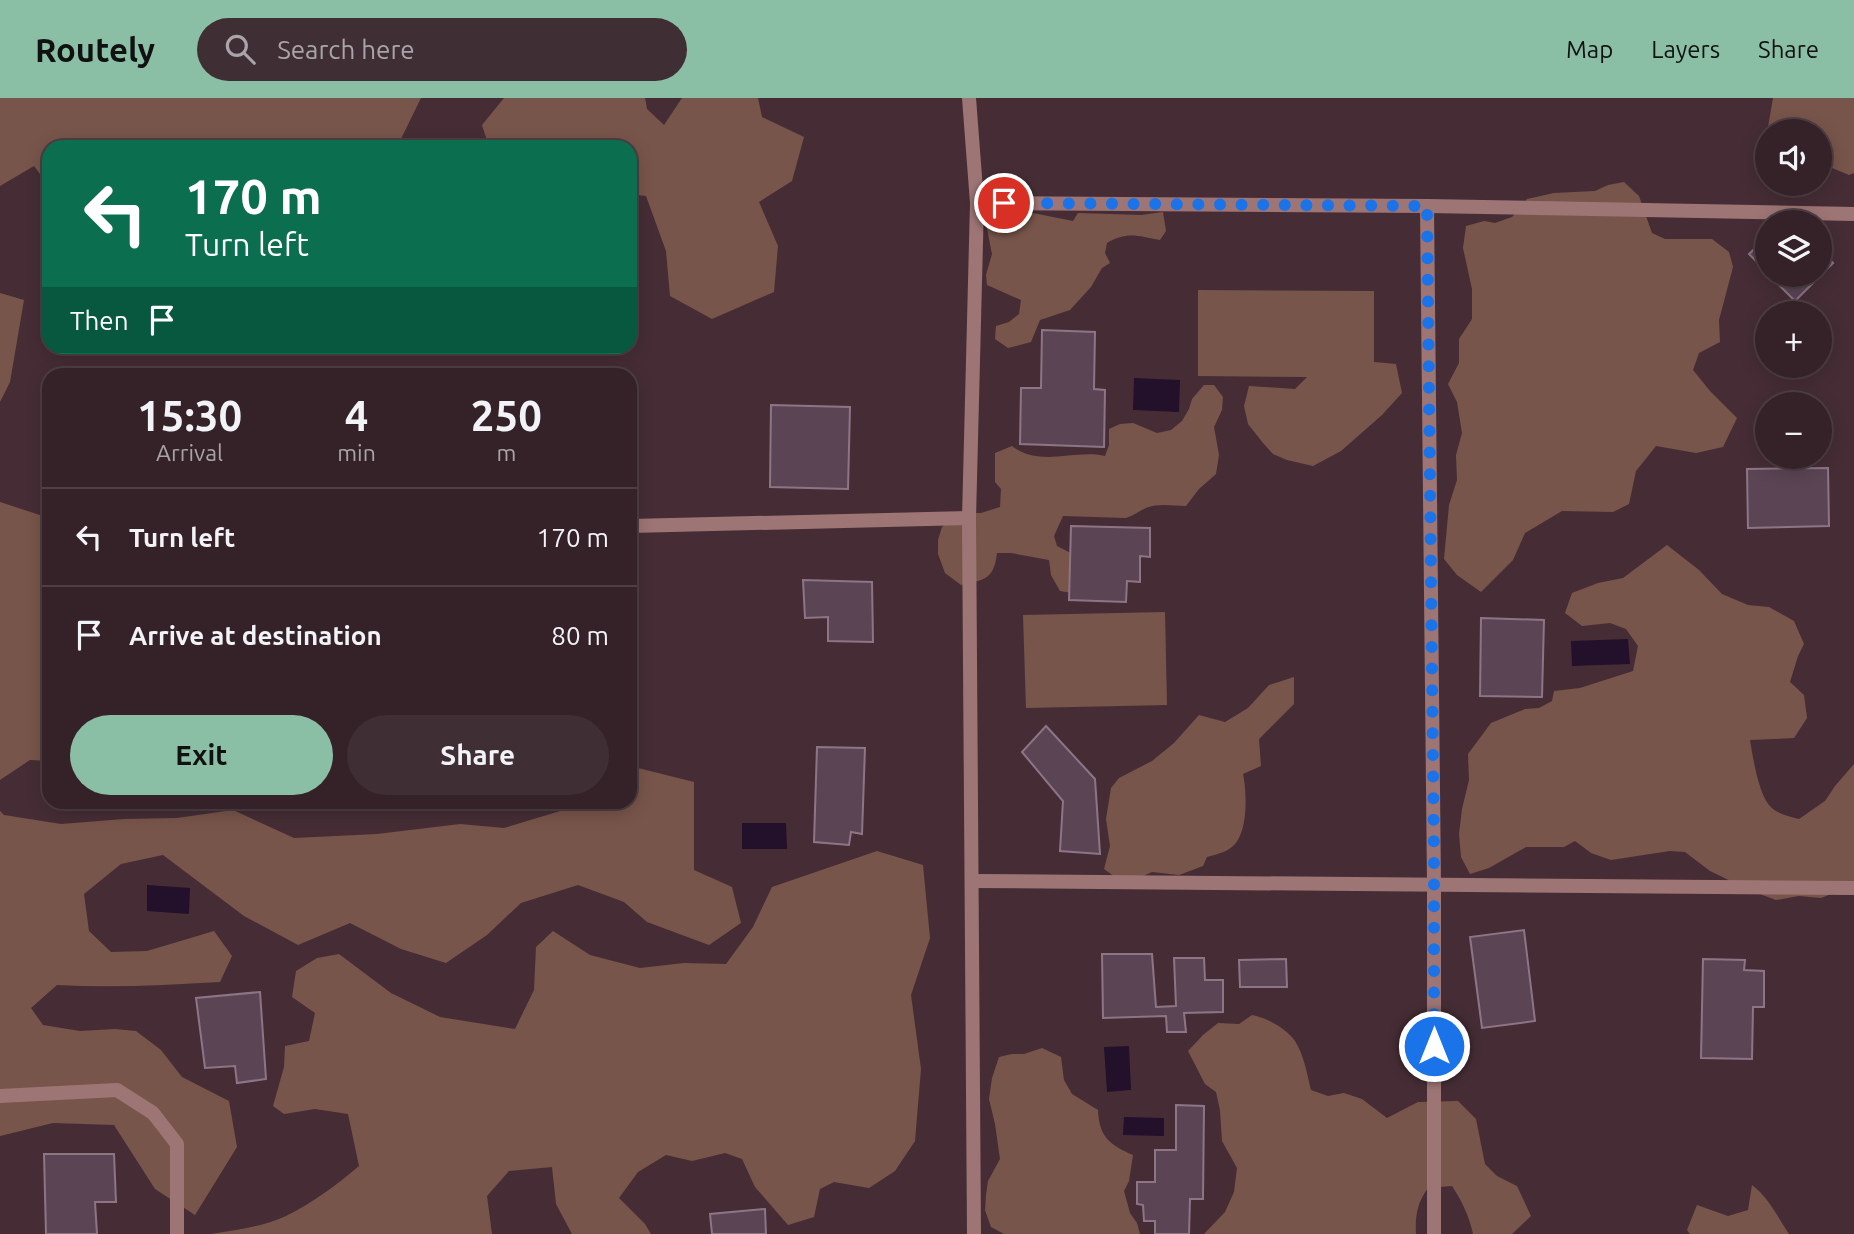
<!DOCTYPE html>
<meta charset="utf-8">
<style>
body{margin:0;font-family:Ubuntu,sans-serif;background:#3f2f34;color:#f1f3f6;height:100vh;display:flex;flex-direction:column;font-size:26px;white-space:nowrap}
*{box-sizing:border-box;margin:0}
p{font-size:23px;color:#a9a4a8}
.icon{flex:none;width:38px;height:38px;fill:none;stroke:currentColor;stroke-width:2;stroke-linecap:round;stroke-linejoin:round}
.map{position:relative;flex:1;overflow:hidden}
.side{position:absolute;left:42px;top:270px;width:595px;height:441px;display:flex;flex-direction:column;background:#342228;border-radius:21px;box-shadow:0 4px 18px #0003,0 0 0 2px #4e3f45}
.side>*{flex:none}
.top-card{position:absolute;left:42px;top:42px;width:595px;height:214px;border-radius:21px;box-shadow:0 4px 18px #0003,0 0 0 2px #4e3f45;background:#0b6e4f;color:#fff;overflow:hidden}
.tools{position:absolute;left:1755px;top:21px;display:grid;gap:14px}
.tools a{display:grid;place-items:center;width:77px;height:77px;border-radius:50%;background:#342228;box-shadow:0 4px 18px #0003,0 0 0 2px #4e3f45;font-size:35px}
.pin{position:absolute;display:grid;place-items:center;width:60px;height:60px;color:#fff;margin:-30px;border:4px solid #fff;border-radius:50%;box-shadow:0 2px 7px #0007}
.me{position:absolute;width:77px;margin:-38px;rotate:0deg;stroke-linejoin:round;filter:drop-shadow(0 0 5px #0008)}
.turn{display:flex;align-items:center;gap:24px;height:147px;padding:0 28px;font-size:32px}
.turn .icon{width:91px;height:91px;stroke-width:2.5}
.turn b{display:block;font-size:49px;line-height:60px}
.then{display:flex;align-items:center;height:66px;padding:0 28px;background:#0003;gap:14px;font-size:26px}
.eta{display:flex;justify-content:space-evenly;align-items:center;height:119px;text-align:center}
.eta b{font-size:42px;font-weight:700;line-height:49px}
.button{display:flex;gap:14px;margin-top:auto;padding:14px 28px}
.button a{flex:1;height:80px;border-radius:42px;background:#8abfa5;color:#111;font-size:28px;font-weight:700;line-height:80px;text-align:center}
.button a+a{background:#3f2f34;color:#f1f3f6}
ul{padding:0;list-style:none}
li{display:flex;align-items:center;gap:21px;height:98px;padding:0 28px;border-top:2px solid #4e3f45}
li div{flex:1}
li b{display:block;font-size:26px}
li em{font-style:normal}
header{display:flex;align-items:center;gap:42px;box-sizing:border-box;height:98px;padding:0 35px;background:#8abfa5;color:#111}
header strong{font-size:33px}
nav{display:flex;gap:38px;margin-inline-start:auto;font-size:24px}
.search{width:490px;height:63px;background:#3f2f34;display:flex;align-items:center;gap:18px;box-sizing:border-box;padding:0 24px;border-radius:38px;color:#a9a4a8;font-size:26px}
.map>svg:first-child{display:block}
</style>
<header>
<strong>Routely</strong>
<div class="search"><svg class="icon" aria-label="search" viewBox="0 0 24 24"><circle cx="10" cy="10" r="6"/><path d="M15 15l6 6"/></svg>Search here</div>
<nav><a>Map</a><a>Layers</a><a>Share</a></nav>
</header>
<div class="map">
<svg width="1854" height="1136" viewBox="0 0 1854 1136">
<rect width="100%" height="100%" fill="#462d35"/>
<g fill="#78554a">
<polygon points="0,0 421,0 397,49 49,49 49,88 34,68 0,88"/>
<polygon points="504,0 645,0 647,11 664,27 682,0 758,0 762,19 804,39 792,83 759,104 778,148 774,194 712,221 670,198 666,153 646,98 630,96 630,49 489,49 482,27"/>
<polygon points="1773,0 1854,0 1854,75 1849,77 1820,65 1820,33 1768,33 1767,35"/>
<polygon points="1624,84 1639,98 1652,135 1665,141 1712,141 1729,154 1733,169 1719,222 1720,244 1699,255 1693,272 1710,293 1737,320 1723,349 1696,355 1656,348 1636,373 1629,406 1613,414 1562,413 1525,435 1513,462 1481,494 1457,477 1444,461 1449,407 1457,382 1456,357 1462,335 1457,304 1448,286 1459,265 1459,241 1472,221 1472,191 1463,150 1466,128 1484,123 1495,125 1512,119 1527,101 1554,95 1595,93 1608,87"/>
<path d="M1018 112 1073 123 1078 115 1141 117 1163 114 1166 133 1160 142C1139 138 1126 133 1107 145L1105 155 1110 165 1102 170 1091 189 1070 212 1040 222 1031 244 1008 250 995 241 996 228 1009 224 1019 216 1021 202 987 187 986 177 992 156 987 131C997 115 999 115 1018 112Z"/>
<polygon points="1198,192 1374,193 1374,264 1396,266 1402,295 1382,317 1341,353 1313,368 1287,362 1273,356 1263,345 1248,326 1244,308 1249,288 1295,291 1307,279 1198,278"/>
<polygon points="0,195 24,202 10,284 0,304"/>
<path d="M1204 287H1214L1223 299 1222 312 1214 329 1219 357 1216 376 1199 391 1186 408C1172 408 1159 405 1146 410 1139 413 1133 418 1126 420L1063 418 1054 438 1057 448 1086 463 1084 497 1060 493 1051 477 1049 462 1011 455H997C994 481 985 482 961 487L945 475 938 456V442L942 429 959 415H981L1000 409 1001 391 995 384V355L1012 348C1040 370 1074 351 1105 358L1109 347V331L1120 326 1133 325 1157 335 1171 332 1182 323 1189 311 1192 301Z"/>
<polygon points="0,404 49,420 49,663 30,662 0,682"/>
<path d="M1667 447 1699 472 1722 496 1748 507 1769 509 1794 523 1804 546 1798 558 1790 584 1804 597 1807 620 1794 640 1750 642C1753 660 1758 693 1769 707 1776 716 1789 718 1799 721L1825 703 1835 688 1854 666V785L1849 789 1821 800 1799 798 1776 802 1749 792 1710 773 1685 754 1670 753 1611 762 1591 755 1575 743 1564 749H1526L1489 770 1470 776 1461 759 1459 736 1462 711 1469 682 1468 656 1491 625 1525 611 1539 610 1552 603 1554 593 1580 590 1633 573 1638 548 1626 531 1610 525 1582 528 1565 515 1572 495 1598 485 1623 480Z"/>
<polygon points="1165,514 1167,607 1026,610 1023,517"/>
<path d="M1294 579V606L1259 641 1261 668 1243 676C1247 695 1249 740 1229 751 1223 755 1214 757 1207 759L1203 768 1179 777 1152 774 1125 786 1104 771 1110 748 1106 721 1111 690 1119 680 1152 663 1174 645 1199 617 1225 624 1248 610 1269 587Z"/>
<path d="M638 670 694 684V772L732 789 741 825 709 847 647 824 624 804 578 787 521 805 487 837 446 865 401 851 350 825 298 847 244 818 163 757 121 766 84 796 89 833 111 854 147 853 214 833 232 858 220 884C166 887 112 890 57 887L31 910 43 927 80 933 115 931 136 933 161 952 182 979 229 1003 237 1049 195 1117 155 1091 114 1027 53 1025 0 1038V713L4 717 61 726 124 721 177 720 233 712 294 740 377 736 460 726 504 730 590 704H630V675Z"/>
<path d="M877 753 923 767 930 840 911 897 921 971 915 1043 895 1073 869 1090 834 1084 820 1091 814 1119 788 1127 755 1089 742 1061 725 1055 692 1063 666 1057 638 1074 619 1100 645 1126 651 1136H572L556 1106 552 1069 509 1073 487 1098 492 1136H211C235 1132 263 1129 286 1118 312 1105 337 1087 359 1068L348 1016 315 1011 284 1016 273 1008 284 969 285 948 309 943 315 915 292 899 296 873 317 860 339 856 391 895 440 919 515 931 534 892 536 849 553 833 590 857 640 870 684 865 726 866 753 829 772 789Z"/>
<path d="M1252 917C1267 920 1286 930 1295 943 1304 957 1307 976 1311 992L1328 998 1344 995 1362 1001 1387 1020 1418 1004 1458 1003 1476 1021 1485 1066 1497 1078 1517 1088 1531 1118 1512 1136H1473C1469 1118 1462 1103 1452 1088L1428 1090C1417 1105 1415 1118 1416 1136H1204L1225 1114 1234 1094 1237 1070 1222 1043 1220 1012 1216 994 1205 986 1188 953 1203 937 1218 925 1239 926Z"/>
<path d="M1042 950 1061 959 1064 982 1072 996 1098 1012C1099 1039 1110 1047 1133 1057L1129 1083 1124 1093 1130 1115 1137 1125 1140 1136H1004L991 1129 985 1112 986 1097 988 1083 1000 1061 995 1026 989 1001 992 980 999 959 1012 956H1024Z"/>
<path d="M1752 1087C1769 1100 1777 1118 1789 1136H1690L1687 1132 1697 1107 1728 1118 1748 1112Z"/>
</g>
<g fill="#23102a">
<polygon points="1134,280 1180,282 1179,314 1133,312"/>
<polygon points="1628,541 1630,566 1572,568 1571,543"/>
<polygon points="742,725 786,725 787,751 742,751"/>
<polygon points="147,787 190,790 189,816 147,813"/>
<polygon points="1129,948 1131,992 1107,994 1104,949"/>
<polygon points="1124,1019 1164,1020 1164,1038 1123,1037"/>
</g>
<g fill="#5b4555" stroke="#8d7586" stroke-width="2">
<polygon points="1768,138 1768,175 1749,156"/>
<polygon points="1820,152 1833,165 1795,203 1769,177 1820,177"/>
<polygon points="1042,232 1095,234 1094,291 1105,292 1104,349 1020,346 1021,290 1041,290"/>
<polygon points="771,307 850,309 848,391 770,389"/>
<polygon points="1828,370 1829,428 1748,430 1747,371"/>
<polygon points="1071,428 1150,430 1150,459 1140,458 1140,484 1127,483 1126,504 1069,502"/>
<polygon points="803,482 872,484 873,544 828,543 828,519 805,520"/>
<polygon points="1481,520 1544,522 1542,599 1480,598"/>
<polygon points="1046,628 1095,681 1100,756 1060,753 1063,703 1022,654"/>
<polygon points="817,649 865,650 862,736 851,734 849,747 814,744"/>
<polygon points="1524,832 1535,923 1482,930 1470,839"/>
<polygon points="1102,856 1152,856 1156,909 1176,908 1174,860 1204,860 1205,882 1223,882 1223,914 1184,915 1186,934 1167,934 1166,918 1103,920"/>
<polygon points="1286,861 1287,889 1240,889 1239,862"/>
<polygon points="1703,861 1745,862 1744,872 1764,873 1764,909 1753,909 1752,961 1701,960"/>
<polygon points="260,894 266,981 237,985 235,968 205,970 196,900"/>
<polygon points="1176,1007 1204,1008 1203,1101 1190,1101 1189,1136 1155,1136 1155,1123 1144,1123 1143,1107 1137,1106 1137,1084 1155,1084 1155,1052 1176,1052"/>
<polygon points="44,1056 114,1056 116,1104 95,1104 97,1136 46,1136"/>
<polygon points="765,1111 766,1136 712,1136 710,1116"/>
</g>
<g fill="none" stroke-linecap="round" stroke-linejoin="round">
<g stroke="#9e7575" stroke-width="14">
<polyline points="969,0 977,105 969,420 974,1136"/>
<polyline points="977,105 1427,108 1854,116"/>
<polyline points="1427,108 1434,787 1434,1136"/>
<polyline points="630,428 969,420"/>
<polyline points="972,783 1854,790"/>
<polyline points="0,998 117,992 153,1015 177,1046 177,1136"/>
</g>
</g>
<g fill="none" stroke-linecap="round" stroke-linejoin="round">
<polyline stroke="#1a73e8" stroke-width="12" stroke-dasharray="0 21.6" points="1004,105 1427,108 1434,760 1434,948"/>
</g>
</svg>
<div class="tools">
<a><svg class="icon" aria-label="sound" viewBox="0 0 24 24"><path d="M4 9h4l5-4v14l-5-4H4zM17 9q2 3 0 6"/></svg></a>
<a><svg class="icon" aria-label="layers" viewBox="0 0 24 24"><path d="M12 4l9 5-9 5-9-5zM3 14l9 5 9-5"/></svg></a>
<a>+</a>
<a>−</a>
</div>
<div class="pin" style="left:1004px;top:105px;background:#d93025"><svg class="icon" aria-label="arrive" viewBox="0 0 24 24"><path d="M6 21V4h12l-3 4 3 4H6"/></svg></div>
<svg class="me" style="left:1434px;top:948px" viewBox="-20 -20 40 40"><circle r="17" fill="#1a73e8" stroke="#fff" stroke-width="3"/><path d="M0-11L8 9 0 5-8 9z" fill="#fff"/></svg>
<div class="top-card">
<div class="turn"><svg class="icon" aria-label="left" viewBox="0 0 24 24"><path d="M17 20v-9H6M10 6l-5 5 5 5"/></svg><div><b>170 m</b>Turn left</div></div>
<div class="then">Then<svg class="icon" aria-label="arrive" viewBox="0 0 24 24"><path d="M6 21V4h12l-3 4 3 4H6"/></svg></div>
</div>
<section class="side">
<div class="eta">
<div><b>15:30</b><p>Arrival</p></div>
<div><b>4</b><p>min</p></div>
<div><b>250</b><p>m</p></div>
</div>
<ul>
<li><svg class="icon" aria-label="left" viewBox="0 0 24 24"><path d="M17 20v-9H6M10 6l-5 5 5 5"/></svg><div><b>Turn left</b></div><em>170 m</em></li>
<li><svg class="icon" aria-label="arrive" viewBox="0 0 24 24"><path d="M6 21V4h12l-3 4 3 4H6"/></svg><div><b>Arrive at destination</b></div><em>80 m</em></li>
</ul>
<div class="button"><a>Exit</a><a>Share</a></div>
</section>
</div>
